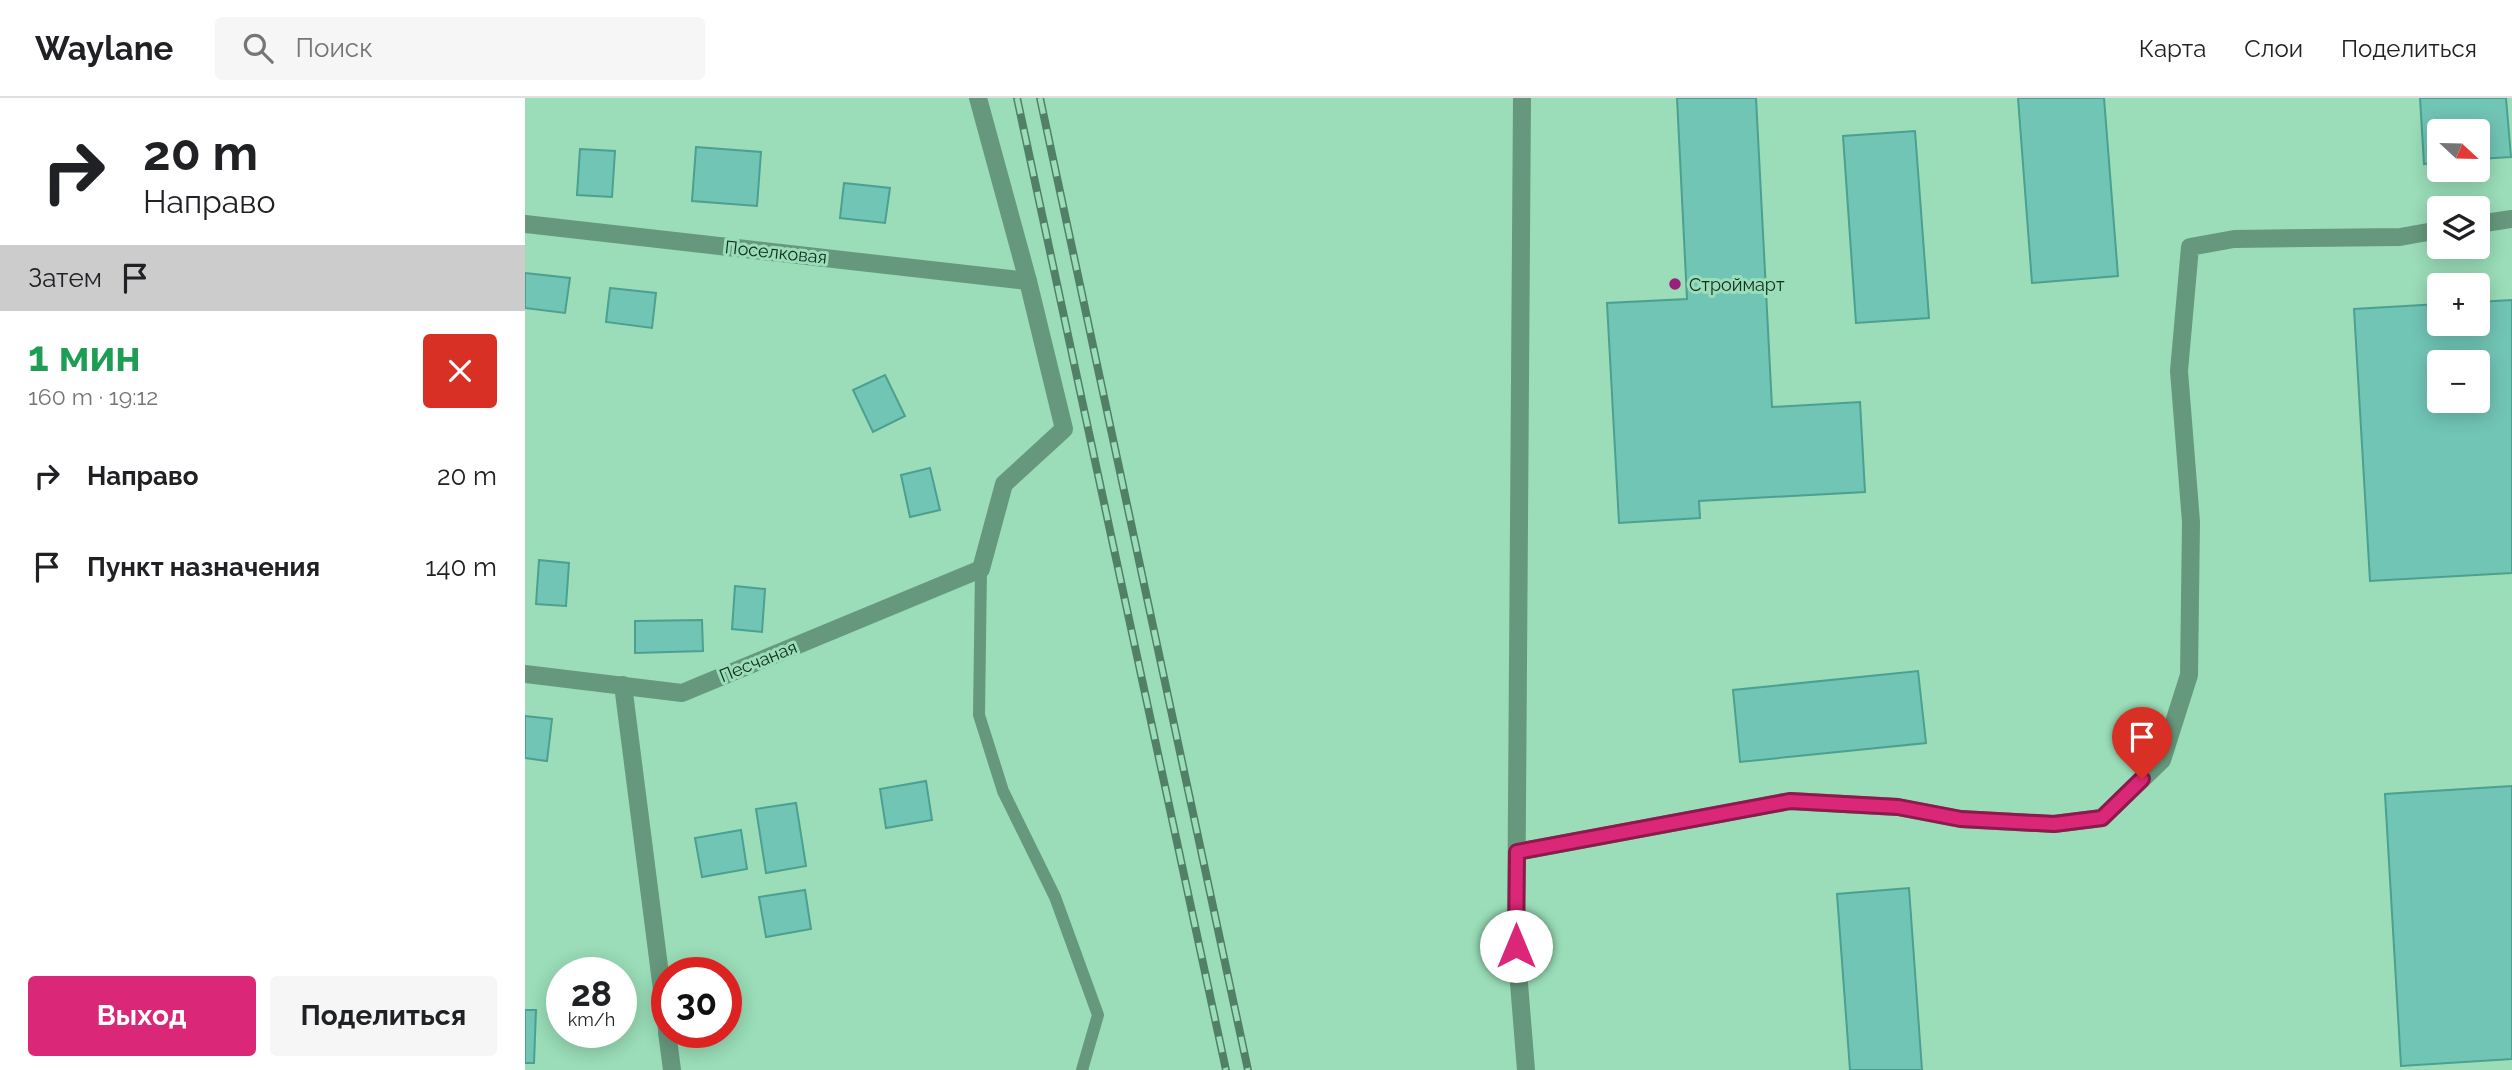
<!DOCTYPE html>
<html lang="ru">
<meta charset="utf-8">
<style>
body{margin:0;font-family:Raleway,sans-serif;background:#f6f6f6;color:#202124;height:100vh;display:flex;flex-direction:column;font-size:26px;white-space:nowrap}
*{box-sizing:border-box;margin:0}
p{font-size:23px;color:#757577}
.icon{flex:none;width:38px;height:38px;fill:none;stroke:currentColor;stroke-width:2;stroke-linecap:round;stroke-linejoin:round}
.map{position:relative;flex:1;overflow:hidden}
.side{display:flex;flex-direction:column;background:#fff;width:525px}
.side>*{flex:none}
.top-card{background:#fff;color:#202124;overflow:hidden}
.needle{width:46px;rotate:112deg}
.fabs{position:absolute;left:1902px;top:21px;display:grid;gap:14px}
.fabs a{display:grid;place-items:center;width:63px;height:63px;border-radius:7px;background:#fff;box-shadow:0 4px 18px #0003;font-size:35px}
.speed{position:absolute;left:21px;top:859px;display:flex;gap:14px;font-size:35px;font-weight:700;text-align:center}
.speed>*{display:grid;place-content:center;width:91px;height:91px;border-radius:50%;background:#fff;box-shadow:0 4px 18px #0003;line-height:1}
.speed small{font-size:18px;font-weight:400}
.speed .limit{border:10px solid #d22;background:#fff;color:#111}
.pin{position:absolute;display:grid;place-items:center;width:60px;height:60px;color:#fff;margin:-72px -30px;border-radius:50% 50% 50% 0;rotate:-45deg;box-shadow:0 0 7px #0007}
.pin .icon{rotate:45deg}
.me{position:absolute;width:77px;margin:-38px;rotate:0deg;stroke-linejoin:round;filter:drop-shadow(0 0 5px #0008)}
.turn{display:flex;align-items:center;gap:24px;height:147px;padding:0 28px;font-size:32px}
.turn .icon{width:91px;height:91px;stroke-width:2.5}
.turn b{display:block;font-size:49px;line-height:60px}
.then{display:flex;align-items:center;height:66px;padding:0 28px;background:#0003;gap:14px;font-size:26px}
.round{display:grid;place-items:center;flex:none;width:74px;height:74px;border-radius:7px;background:#f6f6f6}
.head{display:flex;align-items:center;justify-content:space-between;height:119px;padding:0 28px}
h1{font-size:42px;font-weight:700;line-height:52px;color:#1e9e55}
.cta{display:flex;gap:14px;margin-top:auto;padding:14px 28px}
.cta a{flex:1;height:80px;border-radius:7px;background:#db2777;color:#fff;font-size:28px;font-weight:700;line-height:80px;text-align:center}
.cta a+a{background:#f6f6f6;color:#202124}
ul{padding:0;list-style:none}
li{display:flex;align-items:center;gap:21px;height:91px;padding:0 28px}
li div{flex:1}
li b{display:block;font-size:26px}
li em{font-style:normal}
header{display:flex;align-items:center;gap:42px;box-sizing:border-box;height:98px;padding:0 35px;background:#fff;border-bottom:2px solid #e0e0e0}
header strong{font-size:33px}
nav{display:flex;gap:38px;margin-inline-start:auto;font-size:24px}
.search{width:490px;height:63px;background:#f6f6f6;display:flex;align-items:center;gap:18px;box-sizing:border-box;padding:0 24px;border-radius:7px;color:#757577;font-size:26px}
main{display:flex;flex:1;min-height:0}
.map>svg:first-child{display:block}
</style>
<header>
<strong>Waylane</strong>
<div class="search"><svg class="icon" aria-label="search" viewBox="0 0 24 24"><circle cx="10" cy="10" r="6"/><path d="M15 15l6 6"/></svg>Поиск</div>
<nav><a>Карта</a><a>Слои</a><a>Поделиться</a></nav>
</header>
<main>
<section class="side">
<div class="top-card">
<div class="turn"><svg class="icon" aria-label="right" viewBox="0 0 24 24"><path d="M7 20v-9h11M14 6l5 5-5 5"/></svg><div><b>20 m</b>Направо</div></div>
<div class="then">Затем<svg class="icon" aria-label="arrive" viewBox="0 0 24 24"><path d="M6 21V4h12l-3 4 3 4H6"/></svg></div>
</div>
<div class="head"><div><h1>1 мин</h1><p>160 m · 19:12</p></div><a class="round" style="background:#d93025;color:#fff"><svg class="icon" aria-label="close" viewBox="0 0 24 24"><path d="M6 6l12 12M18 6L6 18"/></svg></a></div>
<ul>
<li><svg class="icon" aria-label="right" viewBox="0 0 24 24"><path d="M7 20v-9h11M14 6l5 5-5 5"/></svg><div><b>Направо</b></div><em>20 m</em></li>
<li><svg class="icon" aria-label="arrive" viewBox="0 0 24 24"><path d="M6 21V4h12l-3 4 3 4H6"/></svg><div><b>Пункт назначения</b></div><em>140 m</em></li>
</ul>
<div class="cta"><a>Выход</a><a>Поделиться</a></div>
</section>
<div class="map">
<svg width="1987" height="972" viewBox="0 0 1987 972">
<rect width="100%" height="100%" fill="#9addb8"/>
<g fill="#71c5b5" stroke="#4ba090" stroke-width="2" fill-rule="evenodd">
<polygon points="1152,0 1231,0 1247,309 1335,304 1340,394 1174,403 1175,420 1094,425 1082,205 1162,201"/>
<polygon points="1493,0 1579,0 1593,178 1507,185"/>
<polygon points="1895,0 1981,0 1986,59 1953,61 1953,33 1914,33 1914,64 1899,66"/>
<polygon points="1390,33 1404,220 1331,225 1318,38"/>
<polygon points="171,49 236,54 232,108 167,103"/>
<polygon points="55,51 90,53 87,99 52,97"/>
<polygon points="319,85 365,90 360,125 315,120"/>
<polygon points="0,175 45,180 40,215 0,210"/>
<polygon points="85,190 131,195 127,230 81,224"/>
<path d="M1987 202V475L1845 483 1829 211 1914 206V226H1953V204ZM1914 264H1953V303H1914Z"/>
<polygon points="360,277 380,318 348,334 328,292"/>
<polygon points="405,370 415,412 385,419 376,377"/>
<polygon points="14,462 44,465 41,508 11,506"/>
<polygon points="210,488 240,491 237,534 207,531"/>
<polygon points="177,522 178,553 110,555 110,523"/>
<polygon points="1393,573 1401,645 1215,664 1208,592"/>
<polygon points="0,618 27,621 22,663 0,660"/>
<polygon points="401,683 407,722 361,730 355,691"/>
<polygon points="1987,688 1987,961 1876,968 1860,696"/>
<polygon points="271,705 281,768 241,775 231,711"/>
<polygon points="216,732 222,771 177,779 170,740"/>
<polygon points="1384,790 1397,972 1325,972 1312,796"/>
<polygon points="280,792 286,831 241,839 234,799"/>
<polygon points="0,912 11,912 9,965 0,965"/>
</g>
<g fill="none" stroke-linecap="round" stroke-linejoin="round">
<polyline stroke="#66987d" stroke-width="12" points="456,471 454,617 478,693 530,799 573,917 557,972"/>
<g stroke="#66987d" stroke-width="18">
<polyline points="997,0 991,848 1001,972"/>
<polyline points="0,126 503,183"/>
<polyline points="1953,126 1987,121"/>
<polyline points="0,576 157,595 456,471 479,386 539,331 503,183 453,0"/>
<polyline points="98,587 142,931"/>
<polyline points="992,754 1265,703 1373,709 1435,721 1529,726 1577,720 1637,662 1664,577 1666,424 1654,273 1665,149 1709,141 1875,139 1914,132"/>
<polyline points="142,934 147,972"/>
</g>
<defs>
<g id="rail">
<polyline points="492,0 701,972"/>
<polyline points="515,0 723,972"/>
</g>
</defs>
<use href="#rail" stroke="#518067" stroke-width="8"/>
<use href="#rail" stroke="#9addb8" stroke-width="5" stroke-dasharray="16" stroke-linecap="butt"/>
</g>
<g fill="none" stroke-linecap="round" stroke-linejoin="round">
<defs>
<polyline id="route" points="991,848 992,754 1265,703 1373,709 1436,721 1529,726 1577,720 1617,681"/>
</defs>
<use href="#route" stroke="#8e194d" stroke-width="18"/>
<use href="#route" stroke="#db2777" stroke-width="12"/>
</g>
<circle fill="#98207b" stroke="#9addb8" stroke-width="2.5" cx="1150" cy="186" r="7"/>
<g text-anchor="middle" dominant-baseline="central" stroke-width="6" stroke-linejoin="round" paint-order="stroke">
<g font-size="18" fill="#102c1e" stroke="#9addb8">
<text transform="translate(251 154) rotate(6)">Поселковая</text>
<text transform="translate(233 563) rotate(-22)">Песчаная</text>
</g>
<g font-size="18" fill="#102c1e" stroke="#9addb8" text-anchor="start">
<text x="1164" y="186">Строймарт</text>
</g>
</g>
</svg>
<div class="fabs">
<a><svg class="needle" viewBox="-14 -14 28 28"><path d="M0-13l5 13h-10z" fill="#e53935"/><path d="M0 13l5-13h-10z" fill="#757577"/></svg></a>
<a><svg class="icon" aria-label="layers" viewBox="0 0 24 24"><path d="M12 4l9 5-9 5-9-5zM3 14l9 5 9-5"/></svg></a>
<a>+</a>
<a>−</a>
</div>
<div class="speed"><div>28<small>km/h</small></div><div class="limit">30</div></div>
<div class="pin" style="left:1617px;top:681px;background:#d93025"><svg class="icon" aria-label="arrive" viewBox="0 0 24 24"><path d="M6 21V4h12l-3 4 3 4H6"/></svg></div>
<svg class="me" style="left:991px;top:848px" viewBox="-20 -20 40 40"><circle r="19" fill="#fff"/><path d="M0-13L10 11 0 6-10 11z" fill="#db2777"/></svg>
</div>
</main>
